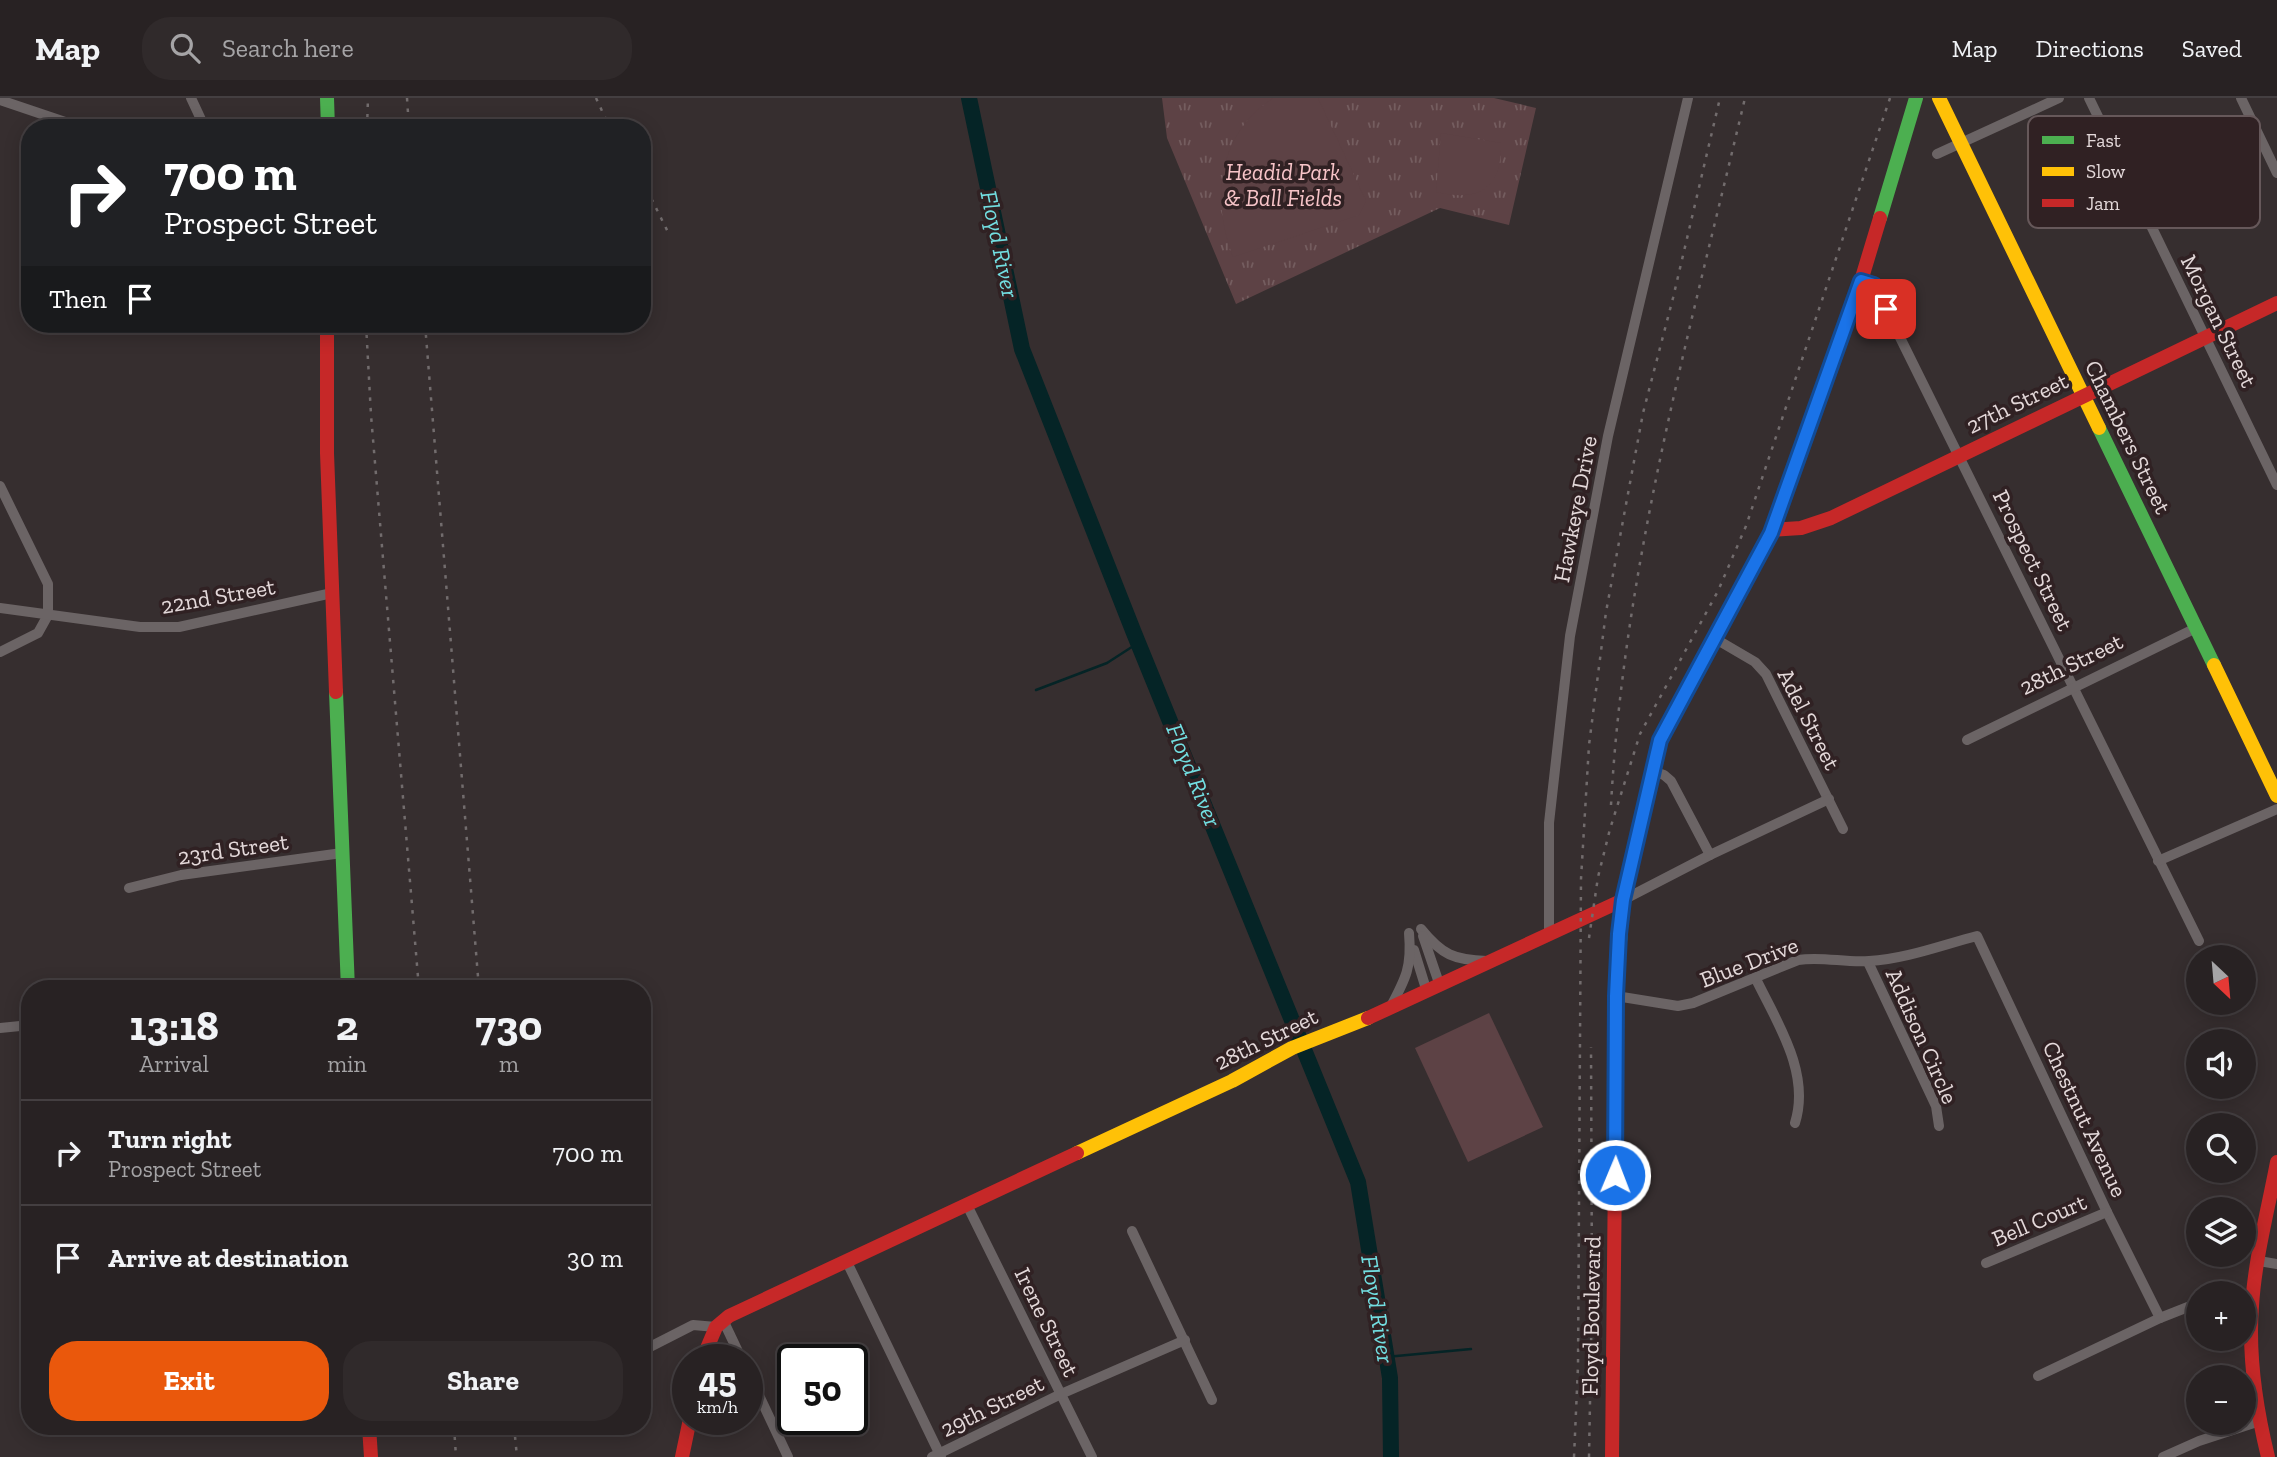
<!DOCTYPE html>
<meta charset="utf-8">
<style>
body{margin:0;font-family:"Zilla Slab",serif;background:#302a2b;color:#f1f3f6;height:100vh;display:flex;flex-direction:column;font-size:26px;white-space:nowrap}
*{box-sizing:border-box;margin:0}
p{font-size:23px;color:#a5a4a6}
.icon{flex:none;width:38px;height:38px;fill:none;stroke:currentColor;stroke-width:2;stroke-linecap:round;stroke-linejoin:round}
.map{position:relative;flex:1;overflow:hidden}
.drawer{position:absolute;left:21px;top:882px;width:630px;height:455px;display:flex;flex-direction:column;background:#282223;border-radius:28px;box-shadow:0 4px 18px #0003,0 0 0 2px #443f41}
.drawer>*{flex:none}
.banner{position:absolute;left:21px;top:21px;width:630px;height:214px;border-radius:28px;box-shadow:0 4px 18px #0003,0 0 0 2px #443f41;background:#202124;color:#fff;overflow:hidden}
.needle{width:46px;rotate:154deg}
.buttons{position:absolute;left:2186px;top:847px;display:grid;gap:14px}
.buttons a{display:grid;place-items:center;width:70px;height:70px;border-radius:50%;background:#282223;box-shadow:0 4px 18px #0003,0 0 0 2px #443f41;font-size:35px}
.speed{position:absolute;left:672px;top:1246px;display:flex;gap:14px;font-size:35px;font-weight:700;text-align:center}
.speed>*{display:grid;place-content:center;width:91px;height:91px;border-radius:50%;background:#282223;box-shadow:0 4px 18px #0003,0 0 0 2px #443f41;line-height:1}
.speed small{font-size:18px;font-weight:400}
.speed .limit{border:4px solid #111;border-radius:10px;background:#fff;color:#111}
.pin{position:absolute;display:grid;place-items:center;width:60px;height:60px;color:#fff;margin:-30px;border-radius:14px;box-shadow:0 4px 10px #0006}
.me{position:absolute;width:77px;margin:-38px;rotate:1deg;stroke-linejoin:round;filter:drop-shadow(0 0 5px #0008)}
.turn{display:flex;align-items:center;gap:24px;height:147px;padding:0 28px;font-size:32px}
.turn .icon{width:91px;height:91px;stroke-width:2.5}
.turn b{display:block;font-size:49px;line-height:60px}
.then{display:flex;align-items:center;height:66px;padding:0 28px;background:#0003;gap:14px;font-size:26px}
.eta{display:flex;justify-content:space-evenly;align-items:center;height:119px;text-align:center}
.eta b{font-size:42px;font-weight:700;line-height:49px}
.action{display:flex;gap:14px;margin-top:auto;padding:14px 28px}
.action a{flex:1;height:80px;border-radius:28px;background:#ea580c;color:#fff;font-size:28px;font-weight:700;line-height:80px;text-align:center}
.action a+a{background:#302a2b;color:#f1f3f6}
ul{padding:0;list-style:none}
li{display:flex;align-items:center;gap:21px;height:105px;padding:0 28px;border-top:2px solid #443f41}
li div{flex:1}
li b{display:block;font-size:26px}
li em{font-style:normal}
header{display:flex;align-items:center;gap:42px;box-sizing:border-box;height:98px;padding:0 35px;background:#282223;border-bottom:2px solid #443f41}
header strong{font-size:33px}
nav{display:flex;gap:38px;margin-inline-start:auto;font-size:24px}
.search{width:490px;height:63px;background:#302a2b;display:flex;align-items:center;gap:18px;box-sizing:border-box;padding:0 24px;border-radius:28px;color:#a5a4a6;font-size:26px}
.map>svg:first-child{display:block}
</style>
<header>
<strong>Map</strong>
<div class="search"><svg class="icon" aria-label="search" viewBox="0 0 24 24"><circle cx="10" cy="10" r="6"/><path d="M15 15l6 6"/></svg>Search here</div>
<nav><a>Map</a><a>Directions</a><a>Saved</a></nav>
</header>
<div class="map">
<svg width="2277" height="1359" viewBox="0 0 2277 1359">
<defs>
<pattern id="grass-tufts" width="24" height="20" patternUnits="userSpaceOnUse" patternTransform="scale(1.75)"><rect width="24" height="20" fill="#5d4245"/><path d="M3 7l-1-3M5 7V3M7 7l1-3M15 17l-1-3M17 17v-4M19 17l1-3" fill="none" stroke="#745d5f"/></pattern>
</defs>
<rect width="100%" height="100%" fill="#362e2f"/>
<polygon fill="url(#grass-tufts)" points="1162,0 1494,0 1536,10 1509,127 1440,110 1236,206 1167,40"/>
<g fill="#5d4245">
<path d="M1273 0H1318L1366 103 1359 117 1233 159C1211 101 1217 37 1273 0Z"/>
<path d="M1441 35 1501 45C1502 91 1479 104 1436 94Z"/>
<polygon points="1489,915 1543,1029 1468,1064 1415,950"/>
</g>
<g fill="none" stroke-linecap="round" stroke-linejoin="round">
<g stroke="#052426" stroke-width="2.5">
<polyline points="1036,592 1107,565 1138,545"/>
<polyline points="1386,1259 1471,1251"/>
</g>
<polyline stroke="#052426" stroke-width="16" points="969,0 1022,251 1134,535 1358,1084 1390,1280 1391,1359"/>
<g stroke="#6b6465" stroke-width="10">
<polyline points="191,0 205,30"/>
<polyline points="2089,0 2277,387"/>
<polyline points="2241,0 2277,75"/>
<polyline points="0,2 83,30"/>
<polyline points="1937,56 2059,0"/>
<polyline points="1861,183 1874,187 2199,843"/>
<polyline points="0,388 48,486 48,517 38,535 0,554"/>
<polyline points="0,510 140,529 179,529 332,495"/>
<polyline points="1714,540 1755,564 1766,576 1843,731"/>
<polyline points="1967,642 2196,530"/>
<polyline points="1652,673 1664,677 1671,683 1710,757"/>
<polyline points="2158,763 2277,711"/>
<polyline points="129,790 181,777 342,755"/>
<polyline points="1623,802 1710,757 1829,701"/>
<path d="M1421 831C1442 857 1454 862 1487 863"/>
<polyline points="1549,836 1549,725 1570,538 1608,338 1688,0"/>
<polyline points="1423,838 1440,888"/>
<polyline points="1414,852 1427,894"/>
<polyline points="1868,864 1936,1008 1939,1028"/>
<path d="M1755 879C1776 923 1811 974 1795 1025"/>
<path d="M1616 898 1678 908 1693 905 1798 862C1822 858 1845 865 1869 863 1906 861 1942 847 1977 838L2107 1114 2160 1220"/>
<path d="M1390 910C1406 880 1412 869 1409 835"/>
<polyline points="0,930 30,927"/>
<polyline points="967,1107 1092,1359"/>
<polyline points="1132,1133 1212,1302"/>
<polyline points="846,1162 941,1359"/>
<polyline points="2259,1163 2277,1166"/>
<polyline points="1986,1165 2107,1114"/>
<polyline points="723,1222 742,1262"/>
<polyline points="642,1253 693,1227 716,1229"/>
<polyline points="747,1272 788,1359"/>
<polyline points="2038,1278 2160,1220 2198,1205"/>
<polyline points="932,1359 1061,1296 1185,1242"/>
<polyline points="2163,1359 2199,1343 2260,1323"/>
</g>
<g stroke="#4caf50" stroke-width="14">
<polyline points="327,0 328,30"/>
<polyline points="1880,120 1916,0"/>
<polyline points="2099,330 2214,567"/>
<polyline points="336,594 348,891"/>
<polyline points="1620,844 1623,802 1659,642 1771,435 1792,375"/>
</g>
<g stroke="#ffc107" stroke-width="14">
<polyline points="1939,0 2099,330"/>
<polyline points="2214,567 2277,698"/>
<polyline points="1077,1055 1232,983 1292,950 1368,920"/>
</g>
<g stroke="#c62828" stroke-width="14">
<polyline points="327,226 327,355 336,594"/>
<polyline points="1792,375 1861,183 1880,120"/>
<polyline points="1772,432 1801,430 1831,420 2277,205"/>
<polyline points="1368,920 1623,802"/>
<polyline points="702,1262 716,1229 729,1218 1077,1055"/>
<polyline points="369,1328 371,1359"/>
<polyline points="682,1359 690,1321"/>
<polyline points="1612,1359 1617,880 1620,844"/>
<path d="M2268 1359C2256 1310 2248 1259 2252 1208 2255 1160 2268 1112 2277 1064"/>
</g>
<g stroke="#726c6d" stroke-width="2.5" stroke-dasharray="3.5 7" stroke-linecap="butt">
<polyline points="407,0 409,30"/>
<polyline points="596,0 610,30"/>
<polyline points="367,30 368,0"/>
<polyline points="642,82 668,134"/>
<polyline points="366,226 371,317 419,891"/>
<polyline points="425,226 479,891"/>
<path d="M1611 707C1624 467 1690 233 1745 0"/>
<polyline points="1589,840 1598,779 1610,731 1640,636 1718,493 1746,428 1890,0"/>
<polyline points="454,1328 456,1359"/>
<polyline points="514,1328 517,1359"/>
<polyline points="1574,1359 1578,1268 1581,781 1589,647 1606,514 1643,315 1673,200 1720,0"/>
<polyline points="1589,1359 1592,1194 1591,949"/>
</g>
</g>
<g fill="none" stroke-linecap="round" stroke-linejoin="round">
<defs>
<polyline id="route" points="1615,1077 1616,898 1619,836 1623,802 1660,642 1771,435 1861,183 1874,187 1886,211"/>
</defs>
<use href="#route" stroke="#114b97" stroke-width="18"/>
<use href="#route" stroke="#1a73e8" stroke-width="12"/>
</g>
<g text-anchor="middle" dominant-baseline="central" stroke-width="7" stroke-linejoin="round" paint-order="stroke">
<g font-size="23" font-style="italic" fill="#f7c4c8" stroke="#302123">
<text x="1283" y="74">Headid Park<tspan x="1283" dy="26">&amp; Ball Fields</tspan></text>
</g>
<g font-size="23" fill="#e4d9da" stroke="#302123">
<text transform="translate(2219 223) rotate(64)">Morgan Street</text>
<text transform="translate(2017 305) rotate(-26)">27th Street</text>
<text transform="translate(2128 339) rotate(64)">Chambers Street</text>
<text transform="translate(1575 411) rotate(-79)">Hawkeye Drive</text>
<text transform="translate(2033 462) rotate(64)">Prospect Street</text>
<text transform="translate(218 498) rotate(-10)">22nd Street</text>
<text transform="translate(2071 566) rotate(-26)">28th Street</text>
<text transform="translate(1809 621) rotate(63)">Adel Street</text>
<text transform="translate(233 751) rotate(-8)">23rd Street</text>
<text transform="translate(1749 864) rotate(-21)">Blue Drive</text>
<text transform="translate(1922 938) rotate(66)">Addison Circle</text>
<text transform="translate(1266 941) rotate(-26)">28th Street</text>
<text transform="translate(2085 1021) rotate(65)">Chestnut Avenue</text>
<text transform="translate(2039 1122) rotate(-23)">Bell Court</text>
<text transform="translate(1591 1218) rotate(-89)">Floyd Boulevard</text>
<text transform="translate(1047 1224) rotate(64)">Irene Street</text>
<text transform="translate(992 1308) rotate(-26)">29th Street</text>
</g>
<g font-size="24" font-style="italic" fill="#72dee1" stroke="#302123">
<text transform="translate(1000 146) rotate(78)">Floyd River</text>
<text transform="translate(1194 677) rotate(68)">Floyd River</text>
<text transform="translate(1378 1211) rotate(81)">Floyd River</text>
</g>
</g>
<rect x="2028" y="18" width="232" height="112" rx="10" fill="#302123" stroke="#66585a" stroke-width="2"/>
<rect x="2042" y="38" width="32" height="8" fill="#4caf50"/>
<rect x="2042" y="69" width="32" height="9" fill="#ffc107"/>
<rect x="2042" y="101" width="32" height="8" fill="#c62828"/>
<g font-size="19" fill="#e4d9da">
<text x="2086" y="49">Fast</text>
<text x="2086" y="80">Slow</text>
<text x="2086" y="112">Jam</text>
</g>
</svg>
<div class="buttons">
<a><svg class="needle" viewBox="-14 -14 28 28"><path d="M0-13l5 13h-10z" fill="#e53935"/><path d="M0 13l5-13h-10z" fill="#a5a4a6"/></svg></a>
<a><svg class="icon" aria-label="sound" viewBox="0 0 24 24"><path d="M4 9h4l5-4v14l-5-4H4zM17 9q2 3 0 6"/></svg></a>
<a><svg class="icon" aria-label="search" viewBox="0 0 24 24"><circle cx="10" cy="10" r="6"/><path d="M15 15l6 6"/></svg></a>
<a><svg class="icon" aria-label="layers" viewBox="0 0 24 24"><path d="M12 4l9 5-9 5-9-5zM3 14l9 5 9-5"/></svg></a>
<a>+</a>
<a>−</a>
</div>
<div class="speed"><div>45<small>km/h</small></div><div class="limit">50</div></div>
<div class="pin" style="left:1886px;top:211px;background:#d93025"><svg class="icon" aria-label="arrive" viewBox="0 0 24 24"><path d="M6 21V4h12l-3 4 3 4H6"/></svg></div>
<svg class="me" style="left:1615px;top:1077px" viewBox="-20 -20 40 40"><circle r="17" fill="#1a73e8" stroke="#fff" stroke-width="3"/><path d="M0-11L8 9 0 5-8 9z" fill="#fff"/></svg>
<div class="banner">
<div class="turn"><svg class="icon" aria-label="right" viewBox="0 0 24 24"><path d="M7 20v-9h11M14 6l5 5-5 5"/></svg><div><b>700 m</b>Prospect Street</div></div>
<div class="then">Then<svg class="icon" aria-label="arrive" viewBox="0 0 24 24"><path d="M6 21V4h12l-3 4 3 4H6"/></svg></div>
</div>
<section class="drawer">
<div class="eta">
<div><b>13:18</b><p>Arrival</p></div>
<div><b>2</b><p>min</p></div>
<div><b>730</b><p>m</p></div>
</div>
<ul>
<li><svg class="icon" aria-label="right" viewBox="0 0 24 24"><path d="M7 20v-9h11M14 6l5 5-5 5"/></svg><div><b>Turn right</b><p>Prospect Street</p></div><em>700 m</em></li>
<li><svg class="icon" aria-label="arrive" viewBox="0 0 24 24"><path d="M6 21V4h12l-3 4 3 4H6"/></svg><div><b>Arrive at destination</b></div><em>30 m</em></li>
</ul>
<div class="action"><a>Exit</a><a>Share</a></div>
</section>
</div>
